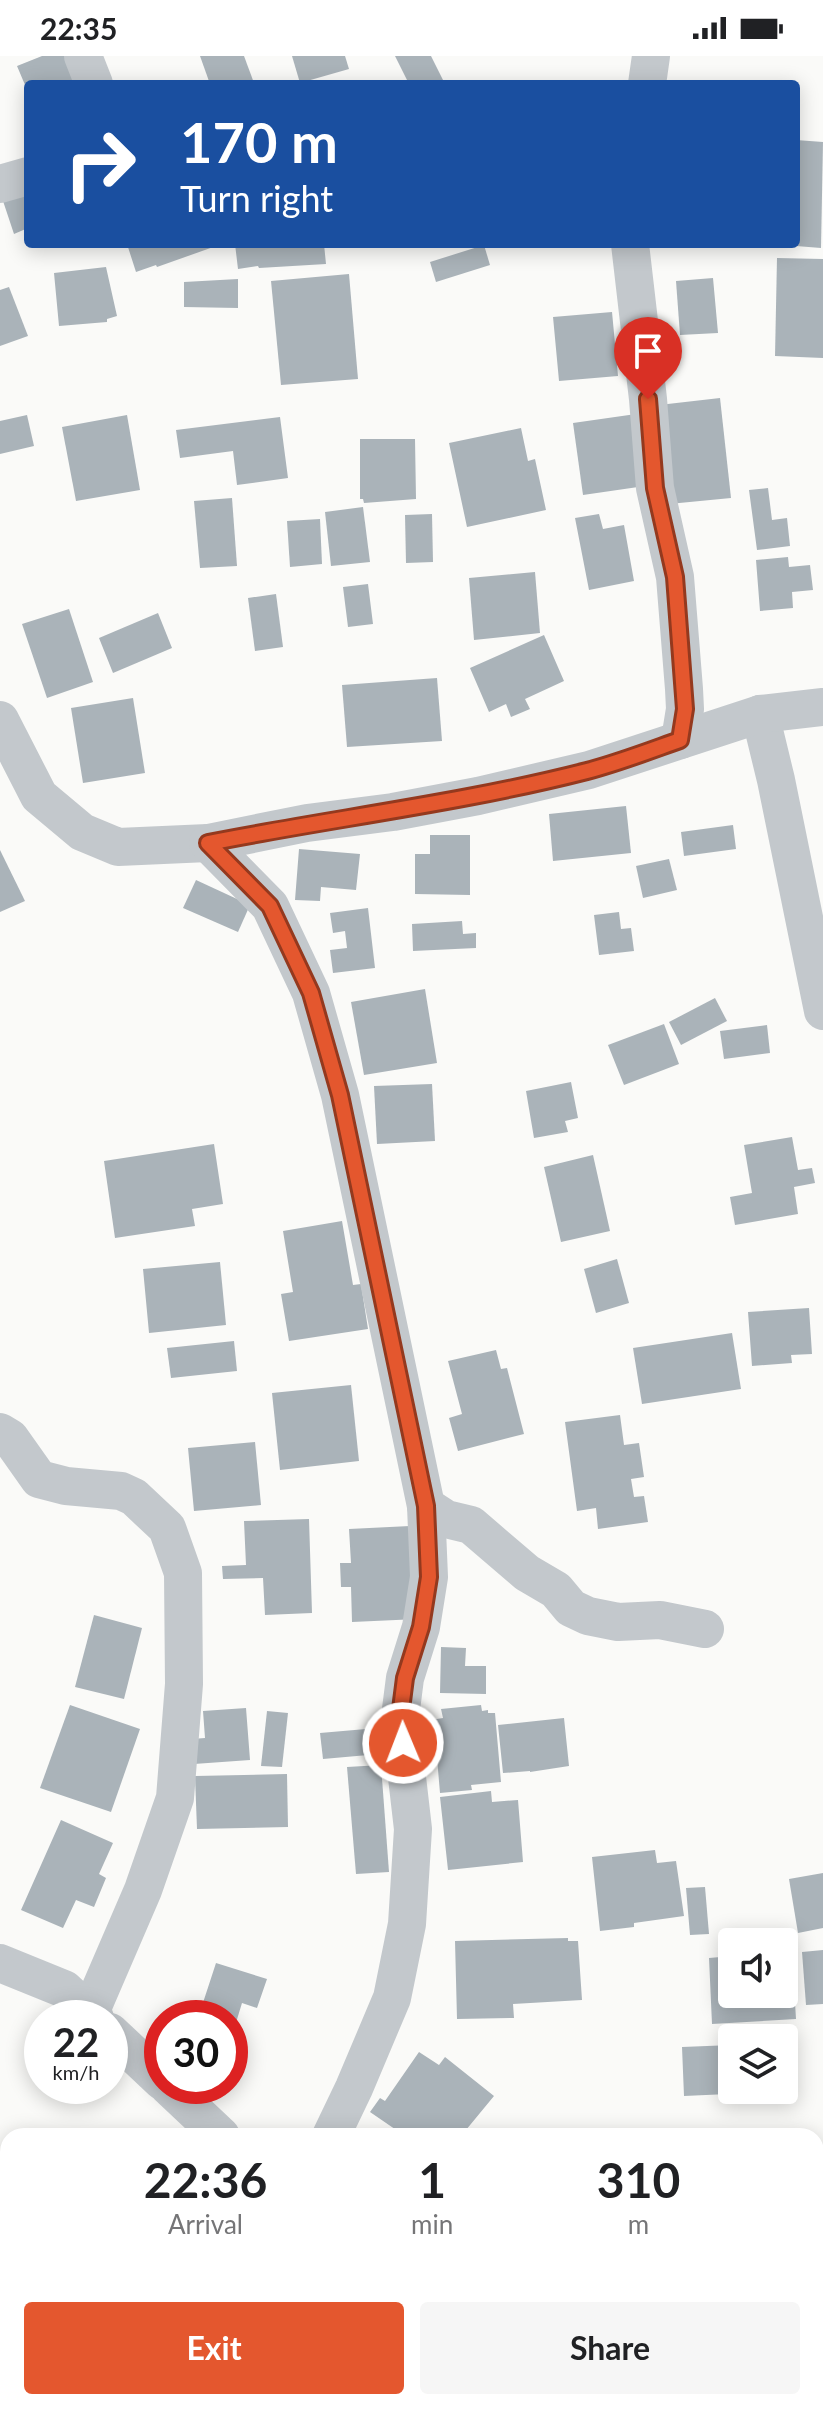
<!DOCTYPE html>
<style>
body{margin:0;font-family:Lato,sans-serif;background:#f6f6f6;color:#202124;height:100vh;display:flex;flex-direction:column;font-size:30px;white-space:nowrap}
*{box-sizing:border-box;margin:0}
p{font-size:26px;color:#757577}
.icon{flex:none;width:44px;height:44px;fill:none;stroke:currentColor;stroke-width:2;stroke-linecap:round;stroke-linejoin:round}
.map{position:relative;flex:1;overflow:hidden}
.drawer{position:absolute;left:0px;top:2072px;width:824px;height:282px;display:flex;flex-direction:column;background:#fff;border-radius:24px 24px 0 0;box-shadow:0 4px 20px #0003}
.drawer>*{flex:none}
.hud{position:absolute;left:24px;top:24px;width:776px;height:168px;border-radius:8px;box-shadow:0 4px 20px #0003;background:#1a4fa0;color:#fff;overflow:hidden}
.buttons{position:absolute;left:718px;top:1872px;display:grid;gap:16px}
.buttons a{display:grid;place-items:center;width:80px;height:80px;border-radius:8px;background:#fff;box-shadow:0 4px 20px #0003;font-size:40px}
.speed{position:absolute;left:24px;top:1944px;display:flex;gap:16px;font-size:40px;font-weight:700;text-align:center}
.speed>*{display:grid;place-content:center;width:104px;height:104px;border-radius:50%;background:#fff;box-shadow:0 4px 20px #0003;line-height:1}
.speed small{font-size:20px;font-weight:400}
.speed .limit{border:12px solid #d22;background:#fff;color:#111}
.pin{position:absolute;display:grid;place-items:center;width:68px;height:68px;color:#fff;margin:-82px -34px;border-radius:50% 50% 50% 0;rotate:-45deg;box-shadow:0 0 8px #0007}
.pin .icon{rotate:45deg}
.me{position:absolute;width:88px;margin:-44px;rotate:359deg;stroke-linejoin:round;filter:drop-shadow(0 0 6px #0008)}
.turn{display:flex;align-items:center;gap:28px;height:168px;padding:0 24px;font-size:36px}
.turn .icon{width:104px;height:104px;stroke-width:2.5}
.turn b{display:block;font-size:56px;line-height:68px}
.eta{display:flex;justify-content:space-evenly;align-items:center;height:136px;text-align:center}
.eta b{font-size:48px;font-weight:700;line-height:56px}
.primary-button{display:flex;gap:16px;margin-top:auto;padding:16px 24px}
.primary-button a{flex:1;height:92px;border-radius:8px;background:#e4572e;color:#fff;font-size:32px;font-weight:700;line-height:92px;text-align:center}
.primary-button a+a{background:#f6f6f6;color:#202124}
.status{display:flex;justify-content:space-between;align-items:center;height:56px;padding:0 40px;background:#fff;direction:ltr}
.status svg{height:22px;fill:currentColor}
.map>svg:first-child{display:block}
</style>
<div class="status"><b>22:35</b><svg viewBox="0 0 49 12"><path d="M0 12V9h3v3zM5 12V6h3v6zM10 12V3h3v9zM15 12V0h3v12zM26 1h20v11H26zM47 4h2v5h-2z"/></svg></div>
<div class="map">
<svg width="823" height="2353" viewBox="0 0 823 2353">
<rect width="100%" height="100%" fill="#fafaf8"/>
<g fill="#aab3b9">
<polygon points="42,0 77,0 88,28 28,28 28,36 17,10"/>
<polygon points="200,0 244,0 254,27 210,28"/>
<polygon points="292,0 345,0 349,13 300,27"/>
<polygon points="395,0 431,0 445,28 409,28"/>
<polygon points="796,84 823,86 821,192 796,190"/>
<polygon points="28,134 28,172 14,178 3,145"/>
<polygon points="127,188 219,188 219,189 157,211 156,209 136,216"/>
<polygon points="235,188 324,188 326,208 259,212 258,210 238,213"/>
<polygon points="484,189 490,209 436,226 430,206"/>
<polygon points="777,202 823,203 823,302 775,300"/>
<polygon points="106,211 117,260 107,263 107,266 59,270 54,217"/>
<polygon points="349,218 358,323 281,329 271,225"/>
<polygon points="713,222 718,277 680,279 676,225"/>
<polygon points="238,223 238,252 184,251 184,226"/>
<polygon points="9,231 28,280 0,290 0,234"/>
<polygon points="612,256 618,320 559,325 553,261"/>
<polygon points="720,342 731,442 669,448 659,349"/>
<polygon points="636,358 645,430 583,439 573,367"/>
<polygon points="27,359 34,390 0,398 0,365"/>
<polygon points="127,359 140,434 76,445 62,371"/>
<polygon points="280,361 288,422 237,429 233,395 180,402 176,374"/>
<polygon points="521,372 528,405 535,403 546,454 467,471 449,387"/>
<polygon points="360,383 415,383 416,443 364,447 363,443 360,443"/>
<polygon points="768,432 772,464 787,462 790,490 757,494 749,434"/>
<polygon points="232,442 237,510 200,512 194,445"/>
<polygon points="363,451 370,506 331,510 325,456"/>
<polygon points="432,458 433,506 406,507 405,459"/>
<polygon points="599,458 603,473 624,469 634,525 589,534 575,462"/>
<polygon points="320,463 322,508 290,511 287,465"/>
<polygon points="788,501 789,511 810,509 813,534 792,536 793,552 760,555 756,504"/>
<polygon points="535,516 540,577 474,584 469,522"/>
<polygon points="368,528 373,568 348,571 343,531"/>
<polygon points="276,538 283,591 255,595 248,542"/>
<polygon points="69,553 93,626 47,642 22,568"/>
<polygon points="158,557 172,592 113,617 99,582"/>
<polygon points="544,579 564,625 525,643 530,653 511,661 506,648 489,656 470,612"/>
<polygon points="437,622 442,685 347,691 342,629"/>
<polygon points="133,642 145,717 83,727 71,652"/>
<polygon points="626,750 631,797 553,805 549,758"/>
<polygon points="733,769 736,793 684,800 681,776"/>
<polygon points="430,779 470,779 470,839 415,838 415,798 430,798"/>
<polygon points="299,793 360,798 356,834 321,831 320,845 295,844"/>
<polygon points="0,794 25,845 0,856"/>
<polygon points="669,803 677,834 643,842 636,810"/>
<polygon points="196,824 250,849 238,876 183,852"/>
<polygon points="368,852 375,912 333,917 330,894 347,892 345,875 333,877 330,857"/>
<polygon points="619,856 621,873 631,872 634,895 599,899 594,859"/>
<polygon points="462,865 463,878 476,877 476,892 413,895 412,868"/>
<polygon points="425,933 437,1007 364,1019 351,946"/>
<polygon points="715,942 727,965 681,989 669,966"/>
<polygon points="664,968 679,1008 624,1029 608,989"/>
<polygon points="767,969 770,997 724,1003 720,975"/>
<polygon points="571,1026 578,1062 565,1065 568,1076 534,1082 526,1035"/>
<polygon points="432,1028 435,1085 377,1088 374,1030"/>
<polygon points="792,1081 798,1114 812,1112 815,1127 794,1131 798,1158 735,1169 730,1141 752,1137 744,1089"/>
<polygon points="214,1088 223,1148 192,1153 195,1170 115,1182 104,1105"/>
<polygon points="593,1099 610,1175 561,1186 544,1111"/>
<polygon points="342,1165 353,1229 361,1228 368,1273 289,1285 281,1238 293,1236 283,1175"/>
<polygon points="617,1203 629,1247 596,1257 584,1213"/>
<polygon points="220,1206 226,1269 149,1277 143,1213"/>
<polygon points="809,1252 812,1298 791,1299 792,1307 752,1310 748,1256"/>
<polygon points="732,1277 741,1333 642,1348 633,1292"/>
<polygon points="234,1285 237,1315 171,1322 167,1292"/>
<polygon points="496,1294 501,1313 507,1312 524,1378 458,1395 449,1362 462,1358 448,1305"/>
<polygon points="351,1329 359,1405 280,1414 272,1337"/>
<polygon points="620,1359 624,1389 639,1387 644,1421 631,1423 634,1441 644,1440 648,1466 598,1473 596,1452 577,1455 565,1366"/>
<polygon points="255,1386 261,1449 194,1455 188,1392"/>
<polygon points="309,1463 312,1557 265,1559 263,1522 223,1523 222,1510 246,1509 244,1465"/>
<polygon points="410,1470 418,1563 352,1566 351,1531 341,1531 340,1507 351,1507 349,1473"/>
<polygon points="94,1559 142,1572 124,1643 75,1631"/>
<polygon points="441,1591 466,1592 465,1610 486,1610 486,1638 440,1637"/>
<polygon points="70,1649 140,1673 111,1756 40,1732"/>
<polygon points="481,1649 482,1655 488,1654 488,1657 495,1657 501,1726 471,1729 472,1734 440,1737 437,1702 433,1703 431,1664 443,1662 441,1653"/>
<polygon points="246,1652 250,1704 194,1708 192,1683 205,1682 203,1655"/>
<polygon points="267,1655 288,1657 282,1711 261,1710"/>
<polygon points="564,1662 569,1710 530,1716 530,1715 503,1717 498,1669"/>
<polygon points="366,1673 368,1699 323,1703 320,1677"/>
<polygon points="381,1709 389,1816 356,1818 347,1711"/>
<polygon points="287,1718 288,1771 197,1773 195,1720"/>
<polygon points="491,1735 492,1746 518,1744 523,1806 448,1814 440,1741"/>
<polygon points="61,1764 113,1787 99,1818 106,1822 94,1851 76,1844 63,1872 21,1854"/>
<polygon points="655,1794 657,1807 676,1805 684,1860 634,1867 634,1871 600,1875 592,1801"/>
<polygon points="823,1817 823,1872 798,1877 789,1823"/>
<polygon points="705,1831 709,1878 690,1879 686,1832"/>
<polygon points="568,1882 568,1885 578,1885 582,1944 513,1948 514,1962 457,1963 455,1885"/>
<polygon points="823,1894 823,1948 806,1949 802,1896"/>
<polygon points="792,1897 796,1963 712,1968 709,1902 732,1900 732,1938 784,1938 784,1898"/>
<polygon points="216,1907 267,1923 257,1952 242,1947 231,1983 230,1962 198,1962"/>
<polygon points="732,1989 732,2029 728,2029 728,2038 684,2040 682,1991"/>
<polygon points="419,1996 439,2009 445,2001 494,2040 461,2080 431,2080 424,2074 420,2080 405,2080 370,2056 380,2042 385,2045"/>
<polygon points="816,2302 823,2302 823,2344 816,2345"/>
<polygon points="470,2346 531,2346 529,2353 468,2353"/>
<polygon points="702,2346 727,2346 728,2353 703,2353"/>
<polygon points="746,2346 780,2346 780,2348 747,2353"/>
</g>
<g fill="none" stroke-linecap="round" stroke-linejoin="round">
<g stroke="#c3c8cc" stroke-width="38">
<polyline points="83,0 94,28"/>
<polyline points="647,28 651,0"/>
<polyline points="0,128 28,120"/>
<polyline points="630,188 648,343 655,432 675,521 684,633 685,653 680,684"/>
<polyline points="760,658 776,724 823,955"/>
<polyline points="0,664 39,740 82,776 118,791 208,787 307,767 393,756 478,740 589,714 760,658 823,651"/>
<polyline points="208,787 270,850 311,937 340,1039 426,1450 429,1521 421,1571 405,1622 400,1661 413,1773 407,1868 392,1942 354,2032 331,2080"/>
<polyline points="0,1376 10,1382 39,1423 66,1430 121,1435 134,1441 167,1472 183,1517 184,1628 175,1742 143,1834 90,1957"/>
<polyline points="426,1450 446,1463 471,1469 527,1517 556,1534 571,1552 588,1560 618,1566 660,1564 705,1573"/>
<polyline points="0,1907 64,1933 95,1962"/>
<polyline points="110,1976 162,2025"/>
<polyline points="168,2030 221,2080"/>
<polyline points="816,2269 823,2268"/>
<polyline points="301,2353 301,2346"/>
</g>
</g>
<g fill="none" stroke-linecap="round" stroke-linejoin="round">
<defs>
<path id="route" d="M403 1687 400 1661 405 1622 421 1571 429 1521 426 1450 340 1039 311 937 270 850 208 787C335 762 462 747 587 715 618 707 649 695 680 684L685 653 675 521 655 432 648 343"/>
</defs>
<use href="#route" stroke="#94391e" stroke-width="20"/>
<use href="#route" stroke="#e4572e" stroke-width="14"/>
</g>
</svg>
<div class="buttons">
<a><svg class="icon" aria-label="sound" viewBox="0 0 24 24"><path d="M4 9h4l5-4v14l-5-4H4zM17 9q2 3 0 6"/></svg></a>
<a><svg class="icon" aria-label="layers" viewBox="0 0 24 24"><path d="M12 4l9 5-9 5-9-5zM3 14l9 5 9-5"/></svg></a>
</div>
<div class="speed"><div>22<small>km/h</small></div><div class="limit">30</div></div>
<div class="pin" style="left:648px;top:343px;background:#d93025"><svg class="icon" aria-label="arrive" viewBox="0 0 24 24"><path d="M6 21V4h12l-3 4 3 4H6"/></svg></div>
<svg class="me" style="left:403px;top:1687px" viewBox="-20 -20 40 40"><circle r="17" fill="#e4572e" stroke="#fff" stroke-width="3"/><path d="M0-11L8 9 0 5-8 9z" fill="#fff"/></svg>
<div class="hud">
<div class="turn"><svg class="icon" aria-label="right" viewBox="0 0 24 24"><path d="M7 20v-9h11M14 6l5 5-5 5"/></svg><div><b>170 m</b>Turn right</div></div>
</div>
<section class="drawer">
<div class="eta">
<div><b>22:36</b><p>Arrival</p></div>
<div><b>1</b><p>min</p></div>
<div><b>310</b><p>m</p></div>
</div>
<div class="primary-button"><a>Exit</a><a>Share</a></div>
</section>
</div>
